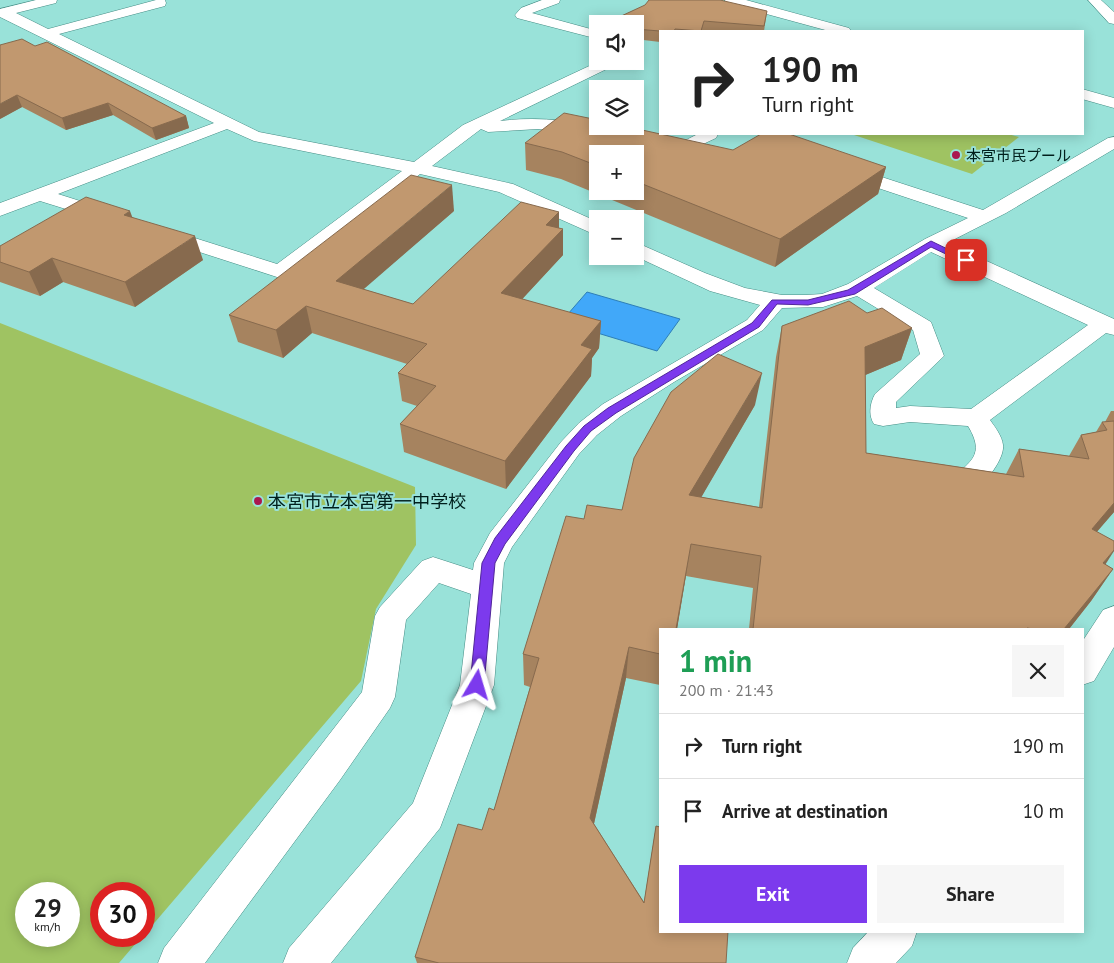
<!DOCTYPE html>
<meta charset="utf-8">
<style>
body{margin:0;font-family:"PT Sans","Noto Sans JP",sans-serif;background:#f6f6f6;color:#222;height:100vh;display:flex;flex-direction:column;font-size:19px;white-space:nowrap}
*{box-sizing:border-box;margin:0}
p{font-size:16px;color:#767676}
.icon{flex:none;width:28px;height:28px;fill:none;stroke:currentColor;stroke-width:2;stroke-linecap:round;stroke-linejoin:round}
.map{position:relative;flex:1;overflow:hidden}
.side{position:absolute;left:659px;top:628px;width:425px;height:305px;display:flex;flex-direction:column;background:#fff;border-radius:0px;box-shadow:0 2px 12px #0003}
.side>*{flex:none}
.top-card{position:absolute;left:659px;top:30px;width:425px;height:105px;border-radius:0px;box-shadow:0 2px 12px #0003;background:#fff;color:#222;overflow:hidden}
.tools{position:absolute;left:589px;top:15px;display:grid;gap:10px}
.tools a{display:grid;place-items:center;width:55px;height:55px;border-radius:0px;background:#fff;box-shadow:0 2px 12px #0003;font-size:25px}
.speed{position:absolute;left:15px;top:882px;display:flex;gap:10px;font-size:25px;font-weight:700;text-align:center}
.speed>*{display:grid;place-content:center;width:65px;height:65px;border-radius:50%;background:#fff;box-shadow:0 2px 12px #0003;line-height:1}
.speed small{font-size:12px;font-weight:400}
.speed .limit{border:8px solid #d22;background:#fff;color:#111}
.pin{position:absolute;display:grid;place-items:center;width:42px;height:42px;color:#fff;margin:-21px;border-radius:10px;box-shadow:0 2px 8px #0006}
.me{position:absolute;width:55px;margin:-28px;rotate:7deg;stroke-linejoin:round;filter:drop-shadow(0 0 4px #0008)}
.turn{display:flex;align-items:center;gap:18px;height:105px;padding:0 20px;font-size:22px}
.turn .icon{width:65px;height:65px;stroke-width:2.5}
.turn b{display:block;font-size:35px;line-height:42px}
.round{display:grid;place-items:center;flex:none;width:52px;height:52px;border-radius:0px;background:#f6f6f6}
.head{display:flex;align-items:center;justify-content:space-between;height:85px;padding:0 20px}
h1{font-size:30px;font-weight:700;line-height:38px;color:#1e9e55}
.cta{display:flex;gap:10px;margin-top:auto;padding:10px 20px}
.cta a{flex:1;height:58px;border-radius:0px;background:#7c3aed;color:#fff;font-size:20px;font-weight:700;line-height:58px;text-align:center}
.cta a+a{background:#f6f6f6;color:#222}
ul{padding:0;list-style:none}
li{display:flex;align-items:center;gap:15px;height:65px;padding:0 20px;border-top:1px solid #e0e0e0}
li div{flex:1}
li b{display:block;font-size:19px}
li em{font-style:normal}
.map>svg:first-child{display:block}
</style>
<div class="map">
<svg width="1114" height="963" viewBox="0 0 1114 963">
<rect width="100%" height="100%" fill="#99e2d9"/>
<g fill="#9fc362" fill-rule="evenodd">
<polygon points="851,134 1008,134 1019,137 972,174"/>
<path d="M0 323 415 487 416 545 376 609 361 681 144 935V894H101V936H142L119 963H0ZM26 894H69V936H26Z"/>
</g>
<polygon fill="#41a8f9" stroke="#2e7fb7" points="587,292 680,319 657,351 561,322"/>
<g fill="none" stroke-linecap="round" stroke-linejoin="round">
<defs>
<g id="minor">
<path d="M36 0H57L56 3 16 13 48 29 156 0H165L166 3 165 6 59 34 259 132 414 162 463 125 600 61H619L617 64 500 121C531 117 562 119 593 126L595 130 593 134 587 135 538 129 488 132 481 129 432 166 513 184 598 222V236L499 192 420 174 287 276 280 278 156 238 153 234 156 230 163 228 277 264 402 171 254 141 227 129 58 194 115 212 118 216 115 220 108 222 101 220 40 201 0 216V203L214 123 0 17V9Z"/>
<polygon points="542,0 560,0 559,3 532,13 598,31 598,39 517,18 515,15 521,8"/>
<polygon points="725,0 746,0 849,28 851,31 829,31 726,3"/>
<polygon points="1088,0 1101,0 1114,12 1114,24 1109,23"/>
<polygon points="635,43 640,44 642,47 640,52 635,53"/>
<polygon points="1082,89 1114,98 1114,108 1082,99"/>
<polygon points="698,134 718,134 716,138 684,153 655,148 652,144 655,140 661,139 682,142"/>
<path d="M1114 137V149L1006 213 947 243 1114 319V335L1106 333 990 420C995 427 1002 436 1003 445 1005 460 981 489 968 496 962 500 956 498 949 496L945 489C960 463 990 462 968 426L910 422 883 426 874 424C868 415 870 403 875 394L920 354 913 330 857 296 823 307 782 308 763 330 674 382 621 416 597 435 579 454 512 547 504 563 494 685 440 828 331 963H283L289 948 413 803 460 685 471 594 439 583 406 620 395 697 390 708 340 780 205 963H158L164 948 362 692 375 616 380 607 422 561 433 557 473 570 474 563 490 533 561 442 579 423 603 404 747 320 760 305 710 291 635 256V242L705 273 745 288 782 295H806L822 294 848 284 925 239 968 218 839 175 836 171 839 167 845 166 851 167 983 210 1108 138ZM931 252 1088 325 971 409 910 406 896 408V402L944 356 931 322 874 288Z"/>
<polygon points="1114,606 1114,647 1094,681 1082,685 1082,642 1103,610"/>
<polygon points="869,931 917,931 912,946 896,963 847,963 853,948"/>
</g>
</defs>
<use href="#minor" stroke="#448c84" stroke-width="1"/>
<use href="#minor" fill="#fff" fill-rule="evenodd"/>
</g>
<g fill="#a6835f" fill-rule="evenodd">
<polygon points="767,11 764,31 660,31 660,42 635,39 635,24"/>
<polygon points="35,46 186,116 189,128 156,140 113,115 66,130 22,107 0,119"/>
<path d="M525 143 733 150 886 167 878 194 775 267 561 179 526 170ZM598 154H635V191H598Z"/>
<polygon points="454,211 363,289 413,304 559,228 563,229 563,255 522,299 601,321 599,348 592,358 591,376 506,489 404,452 400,424 417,406 402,401 398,373 407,364 312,333 283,358 238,342 229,315"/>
<polygon points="132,217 203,260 135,307 63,282 40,296 0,282 0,246"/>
<polygon points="867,313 912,328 901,360 865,375 866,453 1006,474 1019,449 1069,456 1081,435 1096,432 1102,422 1105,422 1111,411 1114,411 1114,512 1097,531 1105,564 1113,569 1091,601 1069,629 749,629 753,588 686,576 677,629 660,629 660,685 626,678 594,824 644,902 656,826 726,963 417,963 415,957 482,830 494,810 530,687 524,685 523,654 584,519 622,510 755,405 701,497 759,507 776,357 782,326"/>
</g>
<g fill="#876a4e">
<polygon points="17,95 22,107 0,119 0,104"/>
<polygon points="108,103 113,115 66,130 62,118"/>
<polygon points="186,116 189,128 156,140 152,128"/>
<polygon points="886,167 878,194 775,267 780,239"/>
<polygon points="452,185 454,211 342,308 336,281"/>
<polygon points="130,211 139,235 124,215"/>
<polygon points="559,212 559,233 563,229 563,255 503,320 501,293 546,225"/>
<polygon points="195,236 203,260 135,307 125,282"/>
<polygon points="52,258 63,282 40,296 29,272"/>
<polygon points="306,306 312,333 283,358 276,330"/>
<polygon points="601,321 599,348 592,358 591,376 506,489 505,461 581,345"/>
<polygon points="912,328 901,360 856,379 865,347"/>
<polygon points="762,373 755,405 684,527 689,495"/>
<polygon points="1114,503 1114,512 1072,561 1092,529"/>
<polygon points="691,544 677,629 676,629"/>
<polygon points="1114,550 1114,551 1098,576 1103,563"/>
<polygon points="1113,569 1091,601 1069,629 1064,629"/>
<polygon points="629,647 626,678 589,846 590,818"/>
</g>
<g fill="#c1986f" stroke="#876a4e">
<polygon points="649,0 720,0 767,11 764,26 704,21 701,31 675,29 674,31 660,31 635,29 635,24 604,24 645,5"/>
<polygon points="22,39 35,46 47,42 186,116 152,128 108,103 62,118 17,95 0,104 0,45"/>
<polygon points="564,113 598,120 598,126 624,126 733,150 761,134 789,134 886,167 780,239 635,181 635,154 598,154 598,166 562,152 525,143"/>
<polygon points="411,175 452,185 336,281 413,304 521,202 559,212 546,225 563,229 501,293 601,321 581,345 592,349 505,461 400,424 436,386 398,373 427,344 306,306 276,330 229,315"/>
<polygon points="86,197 130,211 124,215 195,236 125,282 52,258 29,272 0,262 0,246"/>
<polygon points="849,301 867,313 882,308 912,328 865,347 866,453 1024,477 1019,449 1089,459 1081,435 1107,430 1102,422 1114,421 1114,503 1092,529 1114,541 1114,550 1103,563 1113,569 1064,629 1033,629 1027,628 1027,629 753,629 761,556 691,544 676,629 660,629 660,654 629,647 590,818 644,903 656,826 660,827 660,931 728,931 726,963 439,963 415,957 458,824 482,830 489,808 494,810 539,658 523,654 566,516 584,519 587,505 622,510 634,458 671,392 718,354 762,373 689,495 762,508 782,326"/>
</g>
<polygon fill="#7c3aed" stroke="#51269a" points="931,241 970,260 963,262 931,247 855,294 808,305 777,304 759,327 616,413 591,431 574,451 505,544 495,563 484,685 482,689 477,691 472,689 470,685 482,563 495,538 566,446 584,426 608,408 752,323 772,300 808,300 848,290"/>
<g fill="#aa184f" stroke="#99e2d9" stroke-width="2">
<circle cx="956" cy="155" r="5"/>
<circle cx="258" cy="501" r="5"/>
</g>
<g text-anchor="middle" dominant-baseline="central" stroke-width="4" stroke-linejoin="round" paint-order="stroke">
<g font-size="15" fill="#001f1c" stroke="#99e2d9" text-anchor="start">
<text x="966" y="155">本宮市民プール</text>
</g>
<g font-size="18" fill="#001f1c" stroke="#99e2d9" text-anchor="start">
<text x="268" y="501">本宮市立本宮第一中学校</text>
</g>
</g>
</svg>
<div class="tools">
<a><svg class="icon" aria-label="sound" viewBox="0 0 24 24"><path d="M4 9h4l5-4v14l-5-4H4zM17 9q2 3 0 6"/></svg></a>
<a><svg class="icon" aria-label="layers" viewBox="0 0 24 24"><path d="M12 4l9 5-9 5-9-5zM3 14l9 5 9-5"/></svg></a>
<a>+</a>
<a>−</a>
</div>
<div class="speed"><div>29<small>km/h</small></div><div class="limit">30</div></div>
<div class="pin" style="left:966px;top:260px;background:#d93025"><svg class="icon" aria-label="arrive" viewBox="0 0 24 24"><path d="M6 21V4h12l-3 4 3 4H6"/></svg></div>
<svg class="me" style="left:477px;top:685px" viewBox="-20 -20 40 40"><path d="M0-17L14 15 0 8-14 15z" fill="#7c3aed" stroke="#fff" stroke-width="4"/></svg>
<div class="top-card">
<div class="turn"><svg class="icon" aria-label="right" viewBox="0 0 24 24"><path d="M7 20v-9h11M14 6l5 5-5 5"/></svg><div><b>190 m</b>Turn right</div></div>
</div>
<section class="side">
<div class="head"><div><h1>1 min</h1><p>200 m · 21:43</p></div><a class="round"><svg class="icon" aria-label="close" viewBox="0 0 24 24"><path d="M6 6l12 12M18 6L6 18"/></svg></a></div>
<ul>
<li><svg class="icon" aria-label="right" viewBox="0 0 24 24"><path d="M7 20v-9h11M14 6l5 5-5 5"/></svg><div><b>Turn right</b></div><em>190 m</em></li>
<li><svg class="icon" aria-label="arrive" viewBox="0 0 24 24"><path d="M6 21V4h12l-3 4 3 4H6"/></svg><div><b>Arrive at destination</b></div><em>10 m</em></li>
</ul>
<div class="cta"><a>Exit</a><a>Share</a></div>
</section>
</div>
